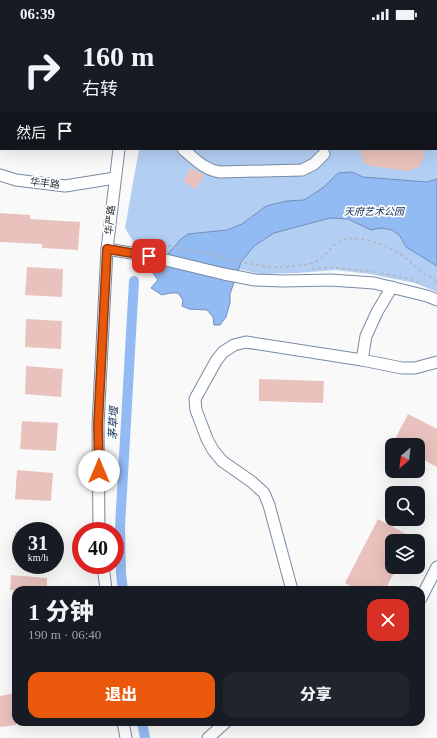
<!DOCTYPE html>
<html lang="zh">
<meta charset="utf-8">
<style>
body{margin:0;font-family:"Times New Roman","Noto Sans SC",serif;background:#20242c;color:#f1f3f6;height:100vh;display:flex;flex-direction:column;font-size:15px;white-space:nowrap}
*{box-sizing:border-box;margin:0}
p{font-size:13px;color:#9ea1a6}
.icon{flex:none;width:22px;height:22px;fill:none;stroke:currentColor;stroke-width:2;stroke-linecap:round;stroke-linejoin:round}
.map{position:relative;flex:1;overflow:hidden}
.side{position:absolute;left:12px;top:558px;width:413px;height:140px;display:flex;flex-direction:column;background:#171b24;border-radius:12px;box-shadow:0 4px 16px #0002}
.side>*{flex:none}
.guide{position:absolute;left:0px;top:0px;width:437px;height:122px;box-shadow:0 4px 16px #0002;background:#171b24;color:#f1f3f6;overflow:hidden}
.needle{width:26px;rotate:208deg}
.tools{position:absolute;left:385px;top:410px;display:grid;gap:8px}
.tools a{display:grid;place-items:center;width:40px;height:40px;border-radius:8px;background:#171b24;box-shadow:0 4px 16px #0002;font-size:20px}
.speed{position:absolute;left:12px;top:494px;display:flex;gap:8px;font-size:20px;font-weight:700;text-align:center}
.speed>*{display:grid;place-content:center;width:52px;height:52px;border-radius:50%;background:#171b24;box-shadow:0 4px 16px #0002;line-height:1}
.speed small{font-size:10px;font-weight:400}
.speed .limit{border:6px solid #d22;background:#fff;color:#111}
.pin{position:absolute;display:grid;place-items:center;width:34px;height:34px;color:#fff;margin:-17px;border-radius:8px;box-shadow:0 2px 6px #0006}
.me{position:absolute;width:44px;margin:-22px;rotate:0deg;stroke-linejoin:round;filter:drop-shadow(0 0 3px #0008)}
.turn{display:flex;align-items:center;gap:14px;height:84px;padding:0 16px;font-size:18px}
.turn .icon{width:52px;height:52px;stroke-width:2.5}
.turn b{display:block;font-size:28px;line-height:34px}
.then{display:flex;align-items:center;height:38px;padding:0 16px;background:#0003;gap:8px;font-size:15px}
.round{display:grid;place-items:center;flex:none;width:42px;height:42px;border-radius:12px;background:#20242c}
.summary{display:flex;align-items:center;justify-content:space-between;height:68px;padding:0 16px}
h1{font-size:24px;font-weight:800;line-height:30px}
.cta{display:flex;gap:8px;margin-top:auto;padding:8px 16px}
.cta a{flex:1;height:46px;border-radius:12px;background:#ea580c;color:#fff;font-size:16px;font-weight:800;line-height:46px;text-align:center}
.cta a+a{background:#20242c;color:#f1f3f6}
.status{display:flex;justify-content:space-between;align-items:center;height:28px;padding:0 20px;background:#171b24;direction:ltr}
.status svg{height:11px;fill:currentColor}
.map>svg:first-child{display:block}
</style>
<div class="status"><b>06:39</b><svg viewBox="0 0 49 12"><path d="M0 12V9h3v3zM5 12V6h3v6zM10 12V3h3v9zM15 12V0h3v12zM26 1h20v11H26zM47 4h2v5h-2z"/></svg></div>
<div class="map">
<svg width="437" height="710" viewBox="0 0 437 710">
<rect width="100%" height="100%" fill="#f9f9f9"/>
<polygon fill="#b3cef3" points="160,0 437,0 437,264 415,255 370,246 335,242 298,245 260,246 136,218 125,200 139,121 436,121 436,1 160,1"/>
<polygon fill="#92bbf3" stroke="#708fba" points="352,144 363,149 427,154 437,151 437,238 406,219 400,208 392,202 381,200 371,202 348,191 330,190 274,205 254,218 241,234 230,266 230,275 226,289 220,297 214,297 213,289 207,282 189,281 182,278 183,272 178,265 170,265 162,267 151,260 158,252 152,244 181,211 188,206 227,202 242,196 266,178 287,173 304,172 324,159 338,145"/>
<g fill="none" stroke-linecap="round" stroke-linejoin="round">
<g stroke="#92bbf3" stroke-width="10">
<polyline points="179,1 180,0"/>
<polyline points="123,562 121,546 120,499 134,253"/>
<polyline points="142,694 145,710"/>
</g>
</g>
<g fill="#e9c2bd">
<polygon points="360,121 424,121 424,129 419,139 409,143 370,138 364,135"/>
<polygon points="191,140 204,147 196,161 183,153"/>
<polygon points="0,185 30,187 30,191 80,194 78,222 42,220 42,216 0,214"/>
<polygon points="27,239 63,241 62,269 25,267"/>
<polygon points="26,291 62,293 61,321 25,319"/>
<polygon points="26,338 63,341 61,369 25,366"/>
<polygon points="259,351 324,353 323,375 259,373"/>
<polygon points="408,386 437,401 437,439 418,429 418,417 392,417"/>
<polygon points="22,393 58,395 56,423 20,421"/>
<polygon points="17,442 53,445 51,473 15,471"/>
<polygon points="378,491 419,513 392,513 392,539 397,539 385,562 358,562 345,555"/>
<polygon points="15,504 21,505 21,526 14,526"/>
<polygon points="11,547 47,550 47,562 10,562"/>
<polygon points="16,665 16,697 0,699 0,668"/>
</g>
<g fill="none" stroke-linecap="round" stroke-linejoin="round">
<defs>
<g id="minor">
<polyline points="136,1 136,0"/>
<polyline points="197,1 197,0"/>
<polyline points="207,1 208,0"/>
<path d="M183 121 184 122C196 132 205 142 220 144L302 142 314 136 324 126"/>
<polyline points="0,147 16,152 65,158 115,150"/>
<polyline points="107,221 149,228 224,246 255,252 283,253 331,252 374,255 427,268 437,272"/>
<polyline points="362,332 366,308 377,284 392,259"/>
<polyline points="99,503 98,397 107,221 119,121"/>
<polyline points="103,537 106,562"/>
<polyline points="292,562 269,477 264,465 252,454 222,433 213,422 207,411 196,382 195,371 216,333 223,324 234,317 246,314 362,332 402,340 415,340 437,334"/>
<polyline points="421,570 437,539"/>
<polyline points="123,694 126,710"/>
<polyline points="208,710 226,694"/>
</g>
</defs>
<use href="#minor" stroke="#778aa5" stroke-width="13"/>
<g stroke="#b2b5b9" stroke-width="1.5" stroke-dasharray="3 3" stroke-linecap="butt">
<path d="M139 211C166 217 194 223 222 229 242 234 263 240 285 239 291 238 310 237 315 234 334 223 333 207 361 211 375 213 391 219 403 228 414 237 424 247 437 253"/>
<polyline points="312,241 332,239 374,244"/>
<polyline points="381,245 409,251 420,255"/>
</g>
<use href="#minor" stroke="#fff" stroke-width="11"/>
</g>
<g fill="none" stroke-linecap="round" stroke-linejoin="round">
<defs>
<polyline id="route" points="99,443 98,397 107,221 149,228"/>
</defs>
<use href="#route" stroke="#983908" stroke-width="10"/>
<use href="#route" stroke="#ea580c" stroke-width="7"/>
</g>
<g text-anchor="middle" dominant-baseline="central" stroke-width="3.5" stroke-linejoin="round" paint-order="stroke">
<g font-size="10" fill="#212934" stroke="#fff">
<text transform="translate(45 155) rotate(7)">华丰路</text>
<text transform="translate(110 192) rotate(-84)">华严路</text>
</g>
<g font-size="10" font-style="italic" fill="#082b56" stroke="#fff">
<text x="374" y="183">天府艺术公园</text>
</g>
<g font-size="11" font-style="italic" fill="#0f315c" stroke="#fff">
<text transform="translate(113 395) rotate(-87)">茅草堰</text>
</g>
</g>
</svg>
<div class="tools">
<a><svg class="needle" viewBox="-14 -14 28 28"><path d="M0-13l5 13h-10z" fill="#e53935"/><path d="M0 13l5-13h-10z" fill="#9ea1a6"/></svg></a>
<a><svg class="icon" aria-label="search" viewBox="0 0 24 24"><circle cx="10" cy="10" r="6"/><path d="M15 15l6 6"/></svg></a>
<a><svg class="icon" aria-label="layers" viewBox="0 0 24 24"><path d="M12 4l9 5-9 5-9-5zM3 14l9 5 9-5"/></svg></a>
</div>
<div class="speed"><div>31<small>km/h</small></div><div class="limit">40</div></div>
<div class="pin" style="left:149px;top:228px;background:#d93025"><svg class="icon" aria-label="arrive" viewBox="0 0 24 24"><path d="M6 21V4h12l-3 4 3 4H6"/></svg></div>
<svg class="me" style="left:99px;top:443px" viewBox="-20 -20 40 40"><circle r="19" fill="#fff"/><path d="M0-13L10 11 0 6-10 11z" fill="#ea580c"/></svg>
<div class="guide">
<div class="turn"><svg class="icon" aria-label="right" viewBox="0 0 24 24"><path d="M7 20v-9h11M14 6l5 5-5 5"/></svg><div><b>160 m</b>右转</div></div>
<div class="then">然后<svg class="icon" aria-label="arrive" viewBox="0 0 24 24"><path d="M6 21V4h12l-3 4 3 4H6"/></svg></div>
</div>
<section class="side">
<div class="summary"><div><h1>1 分钟</h1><p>190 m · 06:40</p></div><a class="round" style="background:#d93025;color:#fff"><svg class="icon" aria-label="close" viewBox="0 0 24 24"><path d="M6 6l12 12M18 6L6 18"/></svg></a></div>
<div class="cta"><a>退出</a><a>分享</a></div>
</section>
</div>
